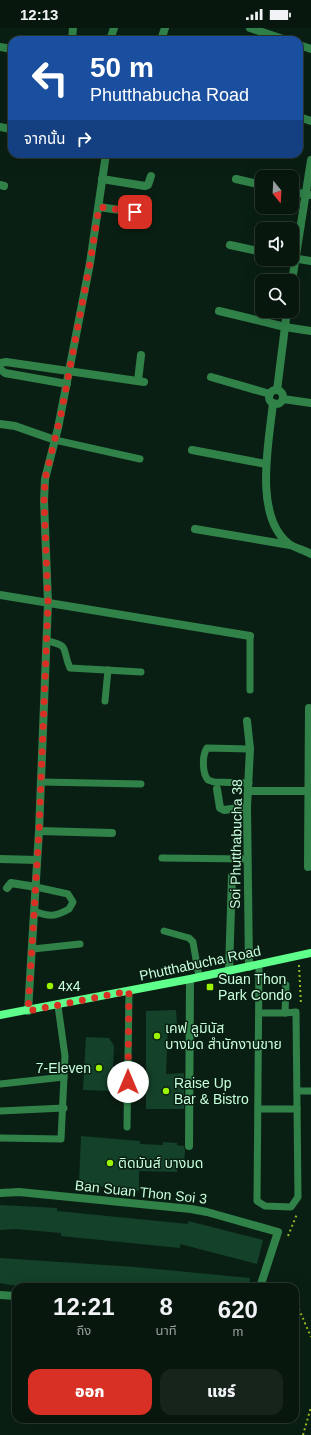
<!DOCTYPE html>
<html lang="th">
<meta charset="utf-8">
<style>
body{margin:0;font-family:Arial,"Noto Sans Thai",sans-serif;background:#16241c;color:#f1f3f6;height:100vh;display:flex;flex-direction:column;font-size:15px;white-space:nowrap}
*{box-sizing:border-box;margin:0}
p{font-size:13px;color:#989f9e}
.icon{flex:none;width:22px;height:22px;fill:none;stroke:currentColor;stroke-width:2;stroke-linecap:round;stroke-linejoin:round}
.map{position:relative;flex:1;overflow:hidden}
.drawer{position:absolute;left:12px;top:1255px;width:287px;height:140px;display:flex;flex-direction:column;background:#08170e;border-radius:12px;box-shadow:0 4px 16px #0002,0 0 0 1px #29362e}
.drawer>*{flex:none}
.guide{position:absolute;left:8px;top:8px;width:295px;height:122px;border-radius:12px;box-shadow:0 4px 16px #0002,0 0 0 1px #29362e;background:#1a4fa0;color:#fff;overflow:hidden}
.needle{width:26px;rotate:162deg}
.controls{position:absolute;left:255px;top:142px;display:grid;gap:8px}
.controls a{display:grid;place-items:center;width:44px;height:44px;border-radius:8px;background:#08170e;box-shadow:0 4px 16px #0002,0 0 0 1px #29362e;font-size:20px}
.pin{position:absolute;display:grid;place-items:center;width:34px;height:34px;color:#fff;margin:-17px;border-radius:8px;box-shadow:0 2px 6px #0006}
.me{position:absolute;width:44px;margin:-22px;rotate:0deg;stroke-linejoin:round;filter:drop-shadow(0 0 3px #0008)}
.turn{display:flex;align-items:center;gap:14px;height:84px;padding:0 16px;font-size:18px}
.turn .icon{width:52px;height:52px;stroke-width:2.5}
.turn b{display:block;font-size:28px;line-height:34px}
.then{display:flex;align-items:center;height:38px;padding:0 16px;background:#0003;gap:8px;font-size:15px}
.eta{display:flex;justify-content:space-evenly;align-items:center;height:68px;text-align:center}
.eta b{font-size:24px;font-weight:800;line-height:28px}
.action{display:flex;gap:8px;margin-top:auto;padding:8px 16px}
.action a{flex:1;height:46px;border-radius:12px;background:#d93025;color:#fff;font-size:16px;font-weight:800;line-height:46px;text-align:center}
.action a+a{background:#16241c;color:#f1f3f6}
.status{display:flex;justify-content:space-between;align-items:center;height:28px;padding:0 20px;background:#08170e;direction:ltr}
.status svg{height:11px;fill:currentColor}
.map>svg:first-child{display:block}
</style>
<div class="status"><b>12:13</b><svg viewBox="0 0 49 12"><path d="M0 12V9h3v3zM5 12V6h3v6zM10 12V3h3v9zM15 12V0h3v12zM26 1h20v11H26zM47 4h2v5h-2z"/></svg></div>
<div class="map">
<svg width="311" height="1407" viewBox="0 0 311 1407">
<rect width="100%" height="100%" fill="#0a1f13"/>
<g fill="#144129">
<polygon points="176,982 177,996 168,996 166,1046 184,1045 184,1081 146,1081 146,983"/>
<polygon points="86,1009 109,1010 114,1018 112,1063 83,1062"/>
<polygon points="81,1108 140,1113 140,1116 163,1117 163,1114 177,1115 177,1117 184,1118 185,1122 184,1138 177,1138 177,1144 139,1143 139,1163 79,1156"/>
<polygon points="0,1177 57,1180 57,1183 188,1196 188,1193 263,1212 257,1236 180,1216 180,1220 61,1208 61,1205 15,1201 0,1202"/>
<polygon points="0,1230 135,1239 250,1250 249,1259 40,1259 10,1257 0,1255"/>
</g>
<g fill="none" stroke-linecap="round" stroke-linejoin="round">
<g stroke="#9bb922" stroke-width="2" stroke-dasharray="2 3" stroke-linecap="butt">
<polyline points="299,937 301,977"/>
<polyline points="288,1208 297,1186"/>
<polyline points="295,1278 298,1279 311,1309"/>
<polyline points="303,1407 311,1379"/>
</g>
<g stroke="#308249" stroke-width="7">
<polyline points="55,412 140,431"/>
<polyline points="250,608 250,662"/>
<path d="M47 613C71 618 61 620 70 640L141 644"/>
<polyline points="105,673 108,642"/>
<polyline points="41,754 141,756"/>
<path d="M249 755 214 754 208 752C202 745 202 727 207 720L250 721"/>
<polyline points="162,830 247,831"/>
<path d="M34 883C49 889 55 889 69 881L73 874 68 866 36 859"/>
<polyline points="164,903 189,910 193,914 199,949"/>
<polyline points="33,921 80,916"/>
<polyline points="259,936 257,1173 265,1178 291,1179 298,1169 296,984 285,985 286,957"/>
<polyline points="58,978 65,1028 64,1049"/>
<polyline points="259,985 285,985"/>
<polyline points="0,1056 64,1049 61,1111 0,1110"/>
<polyline points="297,1063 311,1063"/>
<polyline points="258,1081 297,1081"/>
<polyline points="0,1083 64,1080"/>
<polyline points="127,1099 129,963"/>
</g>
<g stroke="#308249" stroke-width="8">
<polyline points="250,0 286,12"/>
<polyline points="72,12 73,0"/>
<polyline points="110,12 114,0"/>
<polyline points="161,12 165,0"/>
<polyline points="299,17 311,21"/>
<polyline points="0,19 12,21"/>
<polyline points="299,89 311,93"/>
<polyline points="0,99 10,101"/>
<polyline points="102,151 145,158 148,157 151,148"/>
<polyline points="236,151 262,157"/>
<polyline points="0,157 4,158"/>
<polyline points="292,164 311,167"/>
<polyline points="99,179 147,186"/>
<polyline points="230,217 262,224"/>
<polyline points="292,230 311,233"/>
<polyline points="292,253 311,132"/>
<polyline points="219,283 285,299 311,303"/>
<polyline points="0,335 6,334 144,354"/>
<polyline points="0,341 5,345 67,356"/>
<polyline points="211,349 270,366"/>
<polyline points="138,353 141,327"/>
<polyline points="277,362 287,283"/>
<circle cx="276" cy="369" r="7"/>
<polyline points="283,371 311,375"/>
<path d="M273 375C269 414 253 488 289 516 295 520 304 522 311 526"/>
<polyline points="0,396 15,398 55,412"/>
<polyline points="192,422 266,436"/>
<polyline points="195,501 290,517"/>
<polyline points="0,567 250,608"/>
<polyline points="247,693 250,721 247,779 249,939"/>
<polyline points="217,761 220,780 224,782 247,779"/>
<polyline points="249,763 311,763"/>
<polyline points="39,803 112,805"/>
<polyline points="0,831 37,832"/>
<polyline points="308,839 309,680"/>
<polyline points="7,860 11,855 36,859"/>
<polyline points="229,942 232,848"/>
<polyline points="28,983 39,803 48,575 44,473 45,451 58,400 90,235 106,126"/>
<polyline points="189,1118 190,951"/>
<polyline points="0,1165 19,1164 191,1181 207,1184 278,1204 260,1259"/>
<polyline points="0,1267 16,1268"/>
</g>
<polyline stroke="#5fff8c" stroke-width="8" points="0,987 190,951 311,925"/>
</g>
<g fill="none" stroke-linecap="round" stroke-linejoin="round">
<polyline stroke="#d93025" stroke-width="7" stroke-dasharray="0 12.6" points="128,1054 129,963 28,983 39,803 48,575 44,473 45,451 61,386 90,235 99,179 135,184"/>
</g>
<g fill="#9cf300" stroke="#0a1f13" stroke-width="1.5">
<circle cx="50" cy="958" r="4"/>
<rect x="206" y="955" width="8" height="8" rx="2"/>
<circle cx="157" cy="1008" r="4"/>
<circle cx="99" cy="1040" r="4"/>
<circle cx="166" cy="1063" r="4"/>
<circle cx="110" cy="1135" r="4"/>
</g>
<g text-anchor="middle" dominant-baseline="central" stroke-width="3" stroke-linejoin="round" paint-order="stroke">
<g font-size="14" fill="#c8ffdc" stroke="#0a1f13">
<text transform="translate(236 816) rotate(-89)">Soi Phutthabucha 38</text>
<text transform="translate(200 935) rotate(-12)">Phutthabucha Road</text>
<text transform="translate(141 1164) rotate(6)">Ban Suan Thon Soi 3</text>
</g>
<g font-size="14" fill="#c8ffdc" stroke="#0a1f13" text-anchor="start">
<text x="218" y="951">Suan Thon<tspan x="218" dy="16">Park Condo</tspan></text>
<text x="58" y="958">4x4</text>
<text x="165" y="1000">เคฟ ลูมินัส<tspan x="165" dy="16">บางมด สำนักงานขาย</tspan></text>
<text x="91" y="1040" text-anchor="end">7-Eleven</text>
<text x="174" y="1055">Raise Up<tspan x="174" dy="16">Bar &amp; Bistro</tspan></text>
<text x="118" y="1135">ติดมันส์ บางมด</text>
</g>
</g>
</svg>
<div class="controls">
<a><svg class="needle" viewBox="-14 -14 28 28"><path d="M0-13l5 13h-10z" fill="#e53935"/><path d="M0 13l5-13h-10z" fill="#989f9e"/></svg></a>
<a><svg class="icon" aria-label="sound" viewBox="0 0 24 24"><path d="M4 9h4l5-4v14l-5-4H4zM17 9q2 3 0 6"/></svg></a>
<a><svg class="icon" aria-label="search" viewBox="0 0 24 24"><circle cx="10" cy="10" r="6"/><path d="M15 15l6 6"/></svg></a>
</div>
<div class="pin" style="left:135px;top:184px;background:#d93025"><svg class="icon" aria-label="arrive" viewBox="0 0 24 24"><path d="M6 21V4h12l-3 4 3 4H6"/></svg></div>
<svg class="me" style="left:128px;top:1054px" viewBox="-20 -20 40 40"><circle r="19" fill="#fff"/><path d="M0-13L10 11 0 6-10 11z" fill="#d93025"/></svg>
<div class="guide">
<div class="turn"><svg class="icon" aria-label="left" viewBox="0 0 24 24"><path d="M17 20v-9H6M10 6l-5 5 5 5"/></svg><div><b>50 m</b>Phutthabucha Road</div></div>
<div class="then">จากนั้น<svg class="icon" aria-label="right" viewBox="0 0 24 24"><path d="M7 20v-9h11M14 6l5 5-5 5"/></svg></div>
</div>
<section class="drawer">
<div class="eta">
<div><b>12:21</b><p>ถึง</p></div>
<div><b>8</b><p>นาที</p></div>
<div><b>620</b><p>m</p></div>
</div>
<div class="action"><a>ออก</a><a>แชร์</a></div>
</section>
</div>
